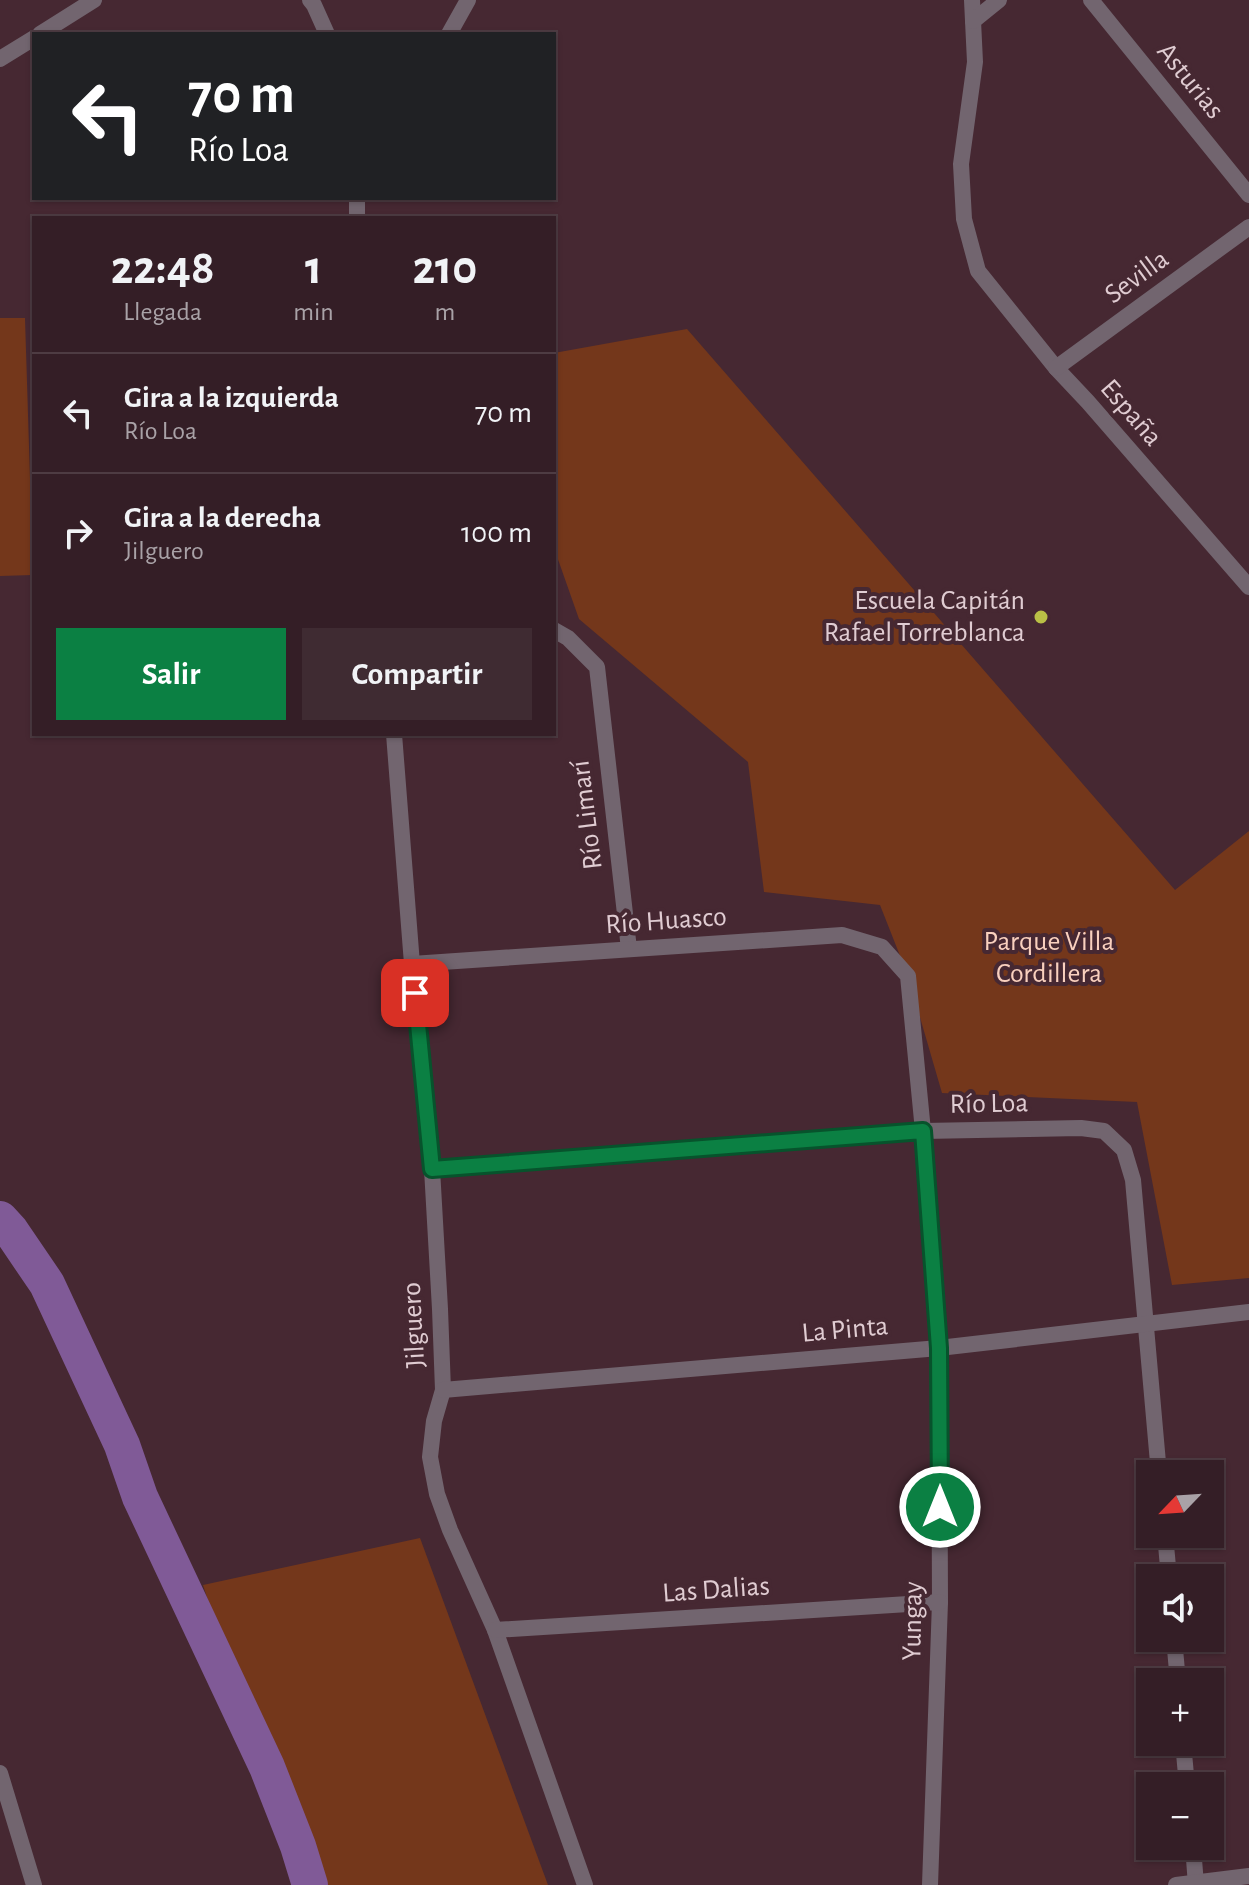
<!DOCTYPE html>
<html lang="es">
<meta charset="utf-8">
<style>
body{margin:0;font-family:"Alegreya Sans",sans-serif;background:#3f2b32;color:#f1f3f6;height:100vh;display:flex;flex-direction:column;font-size:30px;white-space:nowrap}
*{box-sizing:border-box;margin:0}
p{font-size:26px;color:#a9a2a7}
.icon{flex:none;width:44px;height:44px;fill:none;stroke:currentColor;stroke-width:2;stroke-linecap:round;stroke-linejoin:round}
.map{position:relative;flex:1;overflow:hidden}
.sheet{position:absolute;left:32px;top:216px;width:524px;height:520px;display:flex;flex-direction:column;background:#341e26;border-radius:0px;box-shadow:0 2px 6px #0004,0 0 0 2px #4e3c43}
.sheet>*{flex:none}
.guide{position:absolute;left:32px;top:32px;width:524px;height:168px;border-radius:0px;box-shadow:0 2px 6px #0004,0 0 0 2px #4e3c43;background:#202124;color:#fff;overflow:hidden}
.needle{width:52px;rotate:245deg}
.controls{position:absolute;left:1136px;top:1460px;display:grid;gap:16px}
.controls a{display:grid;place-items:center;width:88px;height:88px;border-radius:0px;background:#341e26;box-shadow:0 2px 6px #0004,0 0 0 2px #4e3c43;font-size:40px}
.pin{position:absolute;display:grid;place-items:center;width:68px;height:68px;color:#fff;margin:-34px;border-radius:16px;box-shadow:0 4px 12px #0006}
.me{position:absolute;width:88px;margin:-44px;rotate:0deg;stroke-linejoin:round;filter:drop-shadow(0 0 6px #0008)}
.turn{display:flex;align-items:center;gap:28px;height:168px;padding:0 24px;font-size:36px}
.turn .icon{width:104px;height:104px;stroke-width:2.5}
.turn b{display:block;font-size:56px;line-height:68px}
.eta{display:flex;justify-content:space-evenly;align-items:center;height:136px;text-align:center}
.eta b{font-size:48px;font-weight:700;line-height:56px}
.button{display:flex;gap:16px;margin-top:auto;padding:16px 24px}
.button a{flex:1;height:92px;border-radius:0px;background:#0b8043;color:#fff;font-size:32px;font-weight:700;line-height:92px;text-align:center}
.button a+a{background:#3f2b32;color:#f1f3f6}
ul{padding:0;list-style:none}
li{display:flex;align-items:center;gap:24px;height:120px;padding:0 24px;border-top:2px solid #4e3c43}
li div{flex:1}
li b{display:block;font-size:30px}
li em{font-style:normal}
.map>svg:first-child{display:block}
</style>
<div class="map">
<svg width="1249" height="1885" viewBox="0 0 1249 1885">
<rect width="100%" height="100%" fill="#462832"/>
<g fill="#74371b">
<polygon points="0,318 25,318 33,575 0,576"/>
<polygon points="687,329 1175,890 1249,831 1249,1278 1172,1285 1137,1102 942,1093 908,976 880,905 764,892 748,762 579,619 554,548 554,353"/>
<polygon points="420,1538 548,1885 301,1885 203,1585"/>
</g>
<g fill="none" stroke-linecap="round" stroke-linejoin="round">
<polyline stroke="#805a97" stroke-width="36" points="0,1219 11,1231 47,1284 122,1445 140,1497 267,1767 298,1846 310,1885"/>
<g stroke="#72656f" stroke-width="16">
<polyline points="310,0 314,5 327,34"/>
<polyline points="972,0 975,62 961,164 964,219 978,271 1056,368 1088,402 1249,587"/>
<polyline points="1091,0 1249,195"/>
<polyline points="973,21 999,0"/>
<polyline points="40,34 94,0"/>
<polyline points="449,34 468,0"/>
<polyline points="0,59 34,38"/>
<polyline points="357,198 357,218"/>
<polyline points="1056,368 1249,227"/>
<polyline points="554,630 568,638 597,667 629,949"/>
<polyline points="394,734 412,964 432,1169 440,1309 443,1390 434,1421 430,1457 437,1494 450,1530 495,1630 585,1885"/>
<polyline points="412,964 842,935 882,947 908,976 923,1131 939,1348 940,1602 930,1885"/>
<polyline points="432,1169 923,1131 1081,1128 1104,1131 1124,1150 1133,1180 1159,1474"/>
<polyline points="443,1390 939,1348 1249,1312"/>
<polyline points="1165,1534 1169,1578"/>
<polyline points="495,1630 940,1602"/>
<polyline points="1174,1638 1178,1682"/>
<polyline points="1183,1742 1187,1786"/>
<polyline points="0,1773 34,1885"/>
<polyline points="1193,1846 1196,1885"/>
<polyline points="1176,1885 1249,1876"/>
</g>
</g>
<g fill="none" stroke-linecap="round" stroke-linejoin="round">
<defs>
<polyline id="route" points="415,993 432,1169 923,1131 939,1348 940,1507"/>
</defs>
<use href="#route" stroke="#07532c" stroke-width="20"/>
<use href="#route" stroke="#0b8043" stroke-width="14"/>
</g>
<circle fill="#bac046" stroke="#462832" stroke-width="3" cx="1041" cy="617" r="8"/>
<g text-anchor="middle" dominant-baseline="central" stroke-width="8" stroke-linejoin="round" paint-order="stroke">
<g font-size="28" fill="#e0ccd2" stroke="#462832">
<text transform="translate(1190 81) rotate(51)">Asturias</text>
<text transform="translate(1137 277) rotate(-36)">Sevilla</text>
<text transform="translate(1131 413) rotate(49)">España</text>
<text transform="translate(587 815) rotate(-97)">Río Limarí</text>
<text transform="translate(666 921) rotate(-4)">Río Huasco</text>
<text transform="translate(989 1104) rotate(-1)">Río Loa</text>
<text transform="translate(414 1325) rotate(-93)">Jilguero</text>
<text transform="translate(845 1330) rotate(-5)">La Pinta</text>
<text transform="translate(716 1590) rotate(-4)">Las Dalias</text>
<text transform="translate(913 1621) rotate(-89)">Yungay</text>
</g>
<g font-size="28" fill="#e0ccd2" stroke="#462832" text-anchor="end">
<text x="1025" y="601">Escuela Capitán<tspan x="1025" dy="32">Rafael Torreblanca</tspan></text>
</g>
<g font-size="28" fill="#f9d0be" stroke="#462832">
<text x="1049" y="942">Parque Villa<tspan x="1049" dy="32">Cordillera</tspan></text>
</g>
</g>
</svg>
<div class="controls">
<a><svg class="needle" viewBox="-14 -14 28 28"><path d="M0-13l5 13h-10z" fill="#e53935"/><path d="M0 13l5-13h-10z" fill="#a9a2a7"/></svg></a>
<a><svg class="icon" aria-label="sound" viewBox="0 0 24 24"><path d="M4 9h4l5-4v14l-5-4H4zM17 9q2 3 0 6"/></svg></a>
<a>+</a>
<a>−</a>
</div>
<div class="pin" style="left:415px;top:993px;background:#d93025"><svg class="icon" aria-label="arrive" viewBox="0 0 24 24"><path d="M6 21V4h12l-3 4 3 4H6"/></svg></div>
<svg class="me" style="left:940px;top:1507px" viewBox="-20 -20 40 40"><circle r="17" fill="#0b8043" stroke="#fff" stroke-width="3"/><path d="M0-11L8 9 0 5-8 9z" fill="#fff"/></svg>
<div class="guide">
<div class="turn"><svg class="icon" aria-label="left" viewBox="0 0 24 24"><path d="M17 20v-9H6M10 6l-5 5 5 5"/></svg><div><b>70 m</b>Río Loa</div></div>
</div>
<section class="sheet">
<div class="eta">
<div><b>22:48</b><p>Llegada</p></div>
<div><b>1</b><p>min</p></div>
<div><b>210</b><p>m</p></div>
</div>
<ul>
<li><svg class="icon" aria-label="left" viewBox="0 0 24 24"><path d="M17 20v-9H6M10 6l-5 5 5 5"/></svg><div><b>Gira a la izquierda</b><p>Río Loa</p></div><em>70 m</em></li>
<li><svg class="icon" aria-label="right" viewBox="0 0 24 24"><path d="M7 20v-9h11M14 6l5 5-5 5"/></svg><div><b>Gira a la derecha</b><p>Jilguero</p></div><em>100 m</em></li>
</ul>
<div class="button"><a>Salir</a><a>Compartir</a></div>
</section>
</div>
